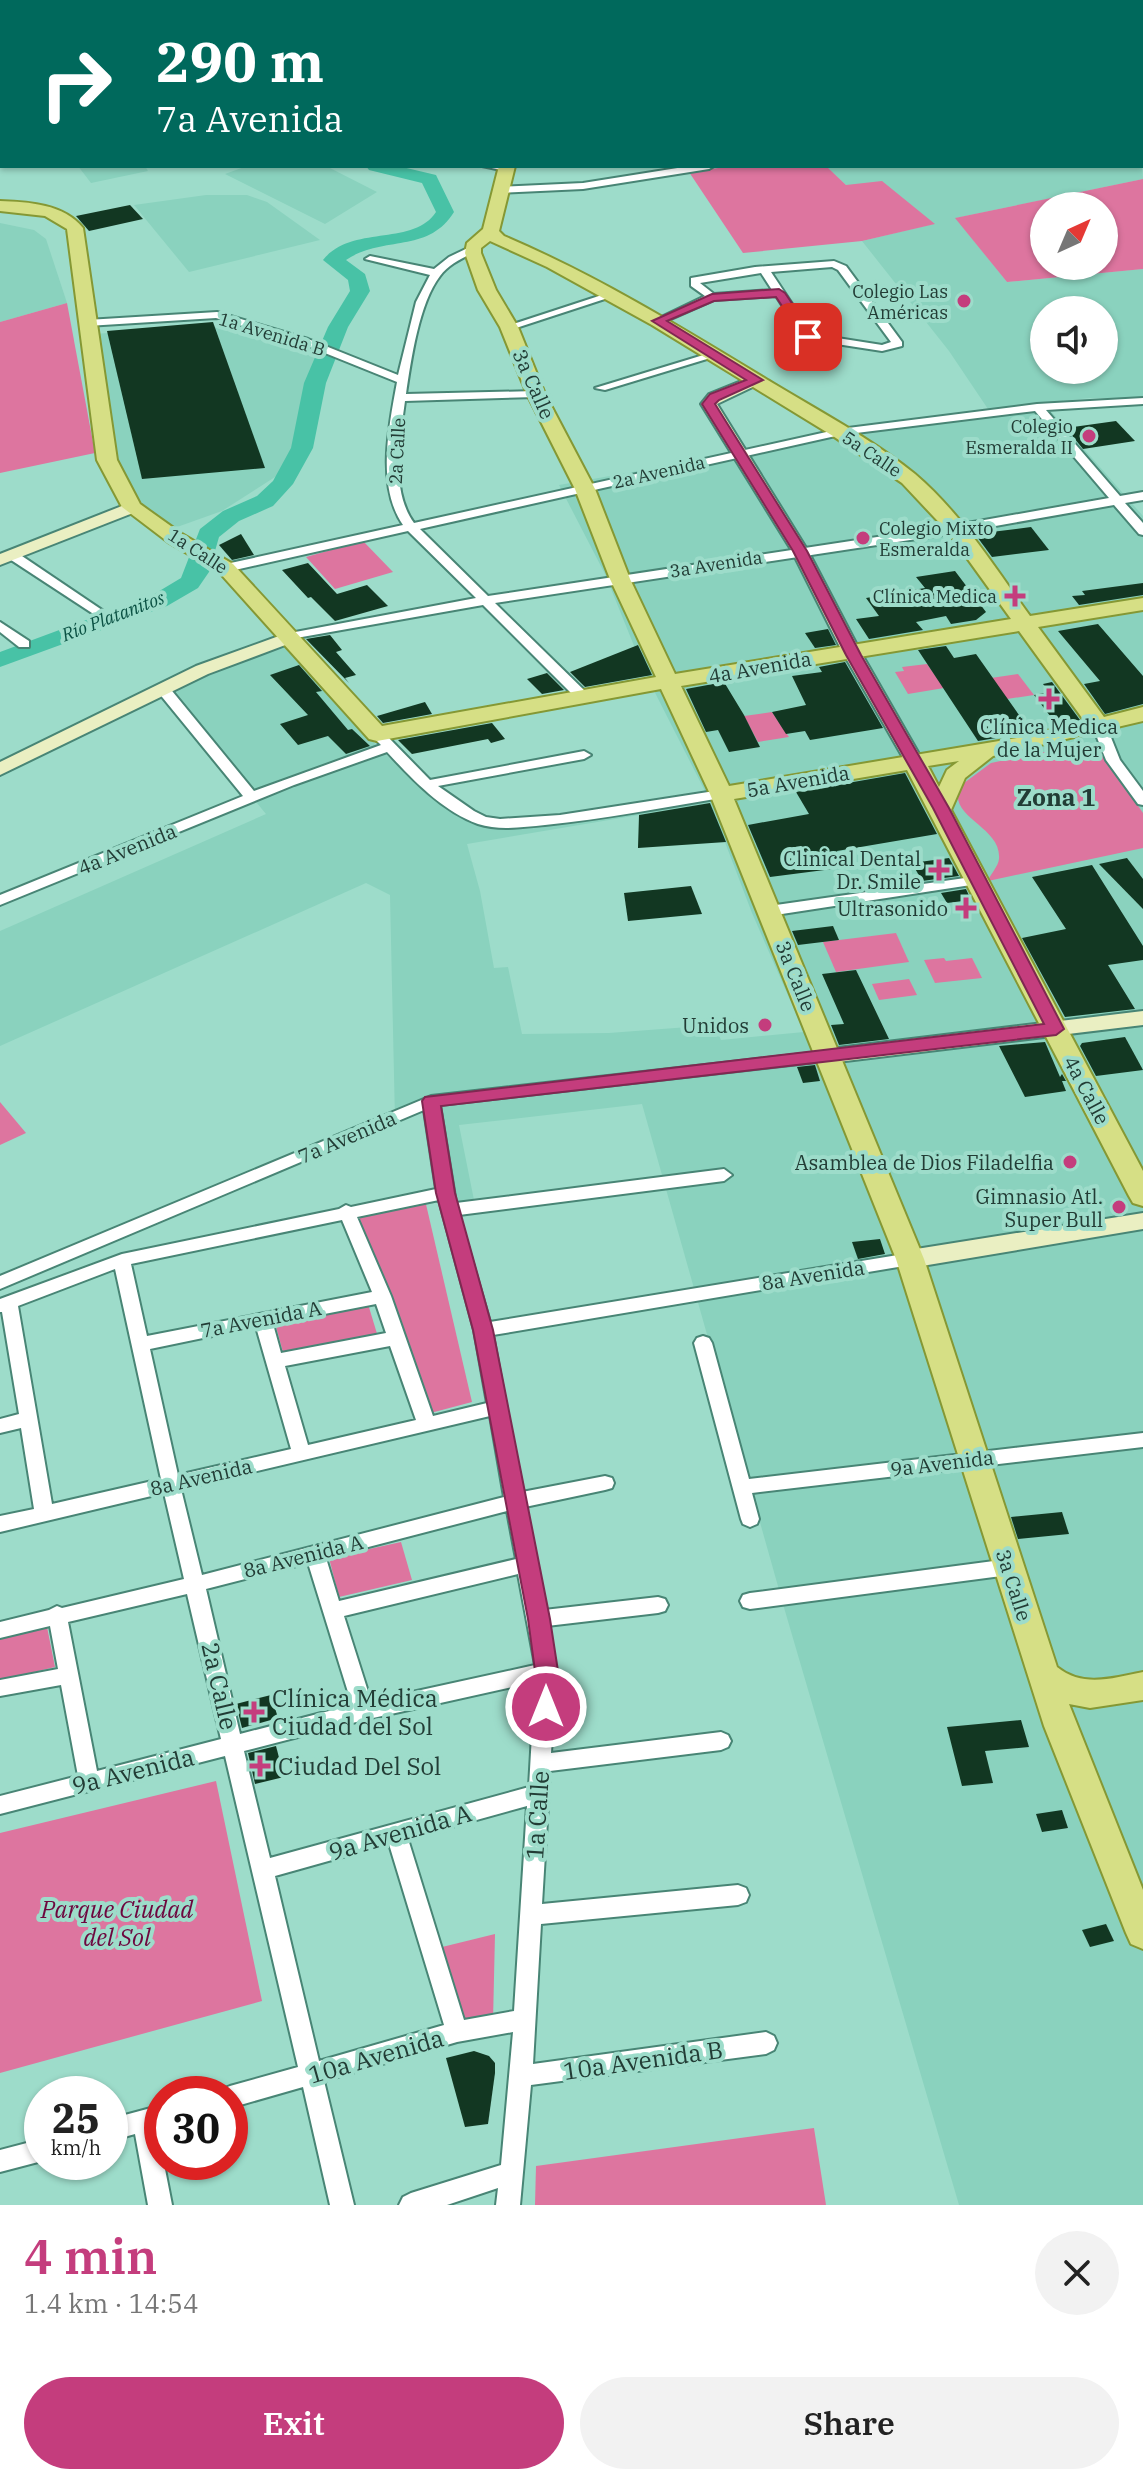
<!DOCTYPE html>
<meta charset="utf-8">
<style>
body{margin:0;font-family:"IBM Plex Serif",serif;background:#f2f2f2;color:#222;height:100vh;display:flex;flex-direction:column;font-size:30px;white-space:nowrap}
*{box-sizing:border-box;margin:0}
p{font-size:26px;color:#767676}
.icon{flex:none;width:44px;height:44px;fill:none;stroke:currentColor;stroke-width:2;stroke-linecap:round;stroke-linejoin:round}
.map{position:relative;height:2205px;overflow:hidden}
.details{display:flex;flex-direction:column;background:#fff;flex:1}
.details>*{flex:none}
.hud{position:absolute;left:0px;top:0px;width:1144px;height:168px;box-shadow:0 2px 6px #0004;background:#00695c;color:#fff;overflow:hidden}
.needle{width:52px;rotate:44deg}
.controls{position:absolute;left:1030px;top:192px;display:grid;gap:16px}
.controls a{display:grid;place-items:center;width:88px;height:88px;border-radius:50%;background:#fff;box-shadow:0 2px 6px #0004;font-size:40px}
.speed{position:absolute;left:24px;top:2076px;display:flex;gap:16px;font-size:40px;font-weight:700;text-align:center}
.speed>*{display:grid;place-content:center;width:104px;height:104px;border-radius:50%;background:#fff;box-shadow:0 2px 6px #0004;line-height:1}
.speed small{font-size:20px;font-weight:400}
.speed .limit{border:12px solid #d22;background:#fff;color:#111}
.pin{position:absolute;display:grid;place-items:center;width:68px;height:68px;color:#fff;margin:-34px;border-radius:16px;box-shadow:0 4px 12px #0006}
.me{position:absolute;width:88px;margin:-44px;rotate:0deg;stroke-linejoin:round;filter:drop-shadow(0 0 6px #0008)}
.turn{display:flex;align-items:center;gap:28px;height:168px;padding:0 24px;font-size:36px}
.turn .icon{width:104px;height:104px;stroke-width:2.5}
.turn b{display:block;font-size:56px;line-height:68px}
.round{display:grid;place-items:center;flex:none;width:84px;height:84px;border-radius:42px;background:#f2f2f2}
.overview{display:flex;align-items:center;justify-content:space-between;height:136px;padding:0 24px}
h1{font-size:48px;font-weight:600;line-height:60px;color:#c43d7d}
.action{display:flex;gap:16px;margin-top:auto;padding:16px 24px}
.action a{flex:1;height:92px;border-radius:48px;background:#c43d7d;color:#fff;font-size:32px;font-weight:600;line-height:92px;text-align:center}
.action a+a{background:#f2f2f2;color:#222}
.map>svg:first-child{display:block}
</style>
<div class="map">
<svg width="1143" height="2205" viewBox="0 0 1143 2205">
<rect width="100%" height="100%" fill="#9ddcca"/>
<g fill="#8ad2be" fill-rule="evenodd">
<polygon points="0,0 195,0 199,2 2,2 0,133"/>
<path d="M1142 163 1143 179 956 218 1007 282 1143 269V398H1090L988 409 949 351 862 241 933 224 846 185 826 166H1142ZM1044 310H1104V370H1044Z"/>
<polygon points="78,166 145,166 148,171 91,183"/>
<polygon points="247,166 326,166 377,192 325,224 225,174"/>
<polygon points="206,195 247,195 267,202 320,240 189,272 134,205"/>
<polygon points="0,223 34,230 46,239 67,303 0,322"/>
<polygon points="211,326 264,337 327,357 317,425 286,470 222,511 163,532 138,514 115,459 94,334"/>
<path d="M1048 408 1143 516V2205H959L785 1611 642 1104 459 1125 474 1200 445 1206 429 1105 395 1120 390 895 366 883 0 1046V931L266 814 158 683 280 643 276 636 281 634 377 746 405 773 453 811 507 826 708 797 645 673 605 574 559 485 847 434ZM710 803 752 913 804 1032 721 1040 715 1025 609 1033 522 1034 508 967 494 968 480 891 467 844Z"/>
</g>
<g fill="#dd759f" fill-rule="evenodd">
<polygon points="733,166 826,166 846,185 882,181 935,224 862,241 743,253 689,172"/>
<path d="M1143 179V269L1007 282 955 218ZM1044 206H1104V266H1044Z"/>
<polygon points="67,303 95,453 0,473 0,322"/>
<polygon points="363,541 393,572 335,589 306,557"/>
<polygon points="927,664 944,688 908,694 895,672 904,671 902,667"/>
<polygon points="1018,674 1034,695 1007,699 991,678"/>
<polygon points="772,712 789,737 758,742 744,716"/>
<path d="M1082 744 1093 745 1101 752 1143 813V848L988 881C991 873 998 867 999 859 1002 826 946 818 960 786L991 763Z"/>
<polygon points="896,933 909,962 836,972 823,942"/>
<polygon points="944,958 946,961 972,958 982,978 935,983 924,960"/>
<polygon points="909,979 917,995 879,1000 872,984"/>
<polygon points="0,1102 26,1133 0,1145"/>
<polygon points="425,1200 472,1402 423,1415 358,1214"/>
<polygon points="368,1304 378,1337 284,1356 275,1323"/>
<polygon points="401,1542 412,1580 339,1597 329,1558"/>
<polygon points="46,1622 55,1667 0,1680 0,1633"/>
<polygon points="216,1781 262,2001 0,2073 0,1833"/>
<polygon points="495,1934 493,2021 459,2029 434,1949"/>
<polygon points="814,2128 826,2205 535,2205 536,2166"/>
</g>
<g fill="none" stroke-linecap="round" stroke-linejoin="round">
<g fill="#48c2a6" fill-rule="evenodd">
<polygon points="260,0 278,0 279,2 261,2"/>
<path d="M366 166H398L436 175 454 212C428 254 383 235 346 260L365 274 370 291 348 327 326 383 313 448 293 484 273 506 239 521 219 537 209 572 198 588 167 606 0 667V652L151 596 181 578 200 529 223 511 257 496 273 481 291 448 304 383 328 327 350 291 348 280 323 260C352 224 413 247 436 212L422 183 369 170Z"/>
</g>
</g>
<g fill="#123722">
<polygon points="130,205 143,219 89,231 76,216"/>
<polygon points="213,322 265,468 142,479 107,331"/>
<polygon points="1116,421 1135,441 1083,449 1066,428"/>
<polygon points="1031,527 1049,550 992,557 975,534"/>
<polygon points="241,534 254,555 232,560 219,545"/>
<polygon points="308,563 337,594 367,585 388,606 335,621 311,597 308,598 282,570"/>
<polygon points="955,571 986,612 976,620 951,624 946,616 916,622 923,630 869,639 856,619 879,616 866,598 925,588 916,577"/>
<polygon points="1143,583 1143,595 1079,605 1072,596 1085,595 1082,591"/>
<polygon points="1098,624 1143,676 1143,704 1105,714 1084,684 1100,681 1058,631"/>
<polygon points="828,629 836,645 815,648 805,633"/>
<polygon points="330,635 342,650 336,652 356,675 345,678 349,683 306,639"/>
<polygon points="638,645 652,675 585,687 570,672"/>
<polygon points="946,646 954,658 976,654 1031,732 978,741 918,650"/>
<polygon points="845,662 883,728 810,740 805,731 786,734 772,712 806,705 792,676 822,672 819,667"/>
<polygon points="299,665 322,691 316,692 348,730 352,729 370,746 346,754 328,736 298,745 280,724 308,715 270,675"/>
<polygon points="547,673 564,690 542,694 527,679"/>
<polygon points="724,682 744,715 760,747 729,752 718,730 706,732 686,689"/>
<polygon points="1052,682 1080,720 1057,725 1034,695 1049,692 1043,684"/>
<polygon points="425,702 432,714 383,723 377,716"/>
<polygon points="492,723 505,739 491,743 488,739 412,754 398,740"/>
<polygon points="905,773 937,834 837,851 840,868 770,877 748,825 809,814 796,792"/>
<polygon points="710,803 726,842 638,848 639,815"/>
<polygon points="949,858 959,876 922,881 912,863"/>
<polygon points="1127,858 1143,879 1143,909 1099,864"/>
<polygon points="1092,865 1143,946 1143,960 1108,965 1135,1009 1065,1017 1022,938 1066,929 1032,877"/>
<polygon points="691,886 702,914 628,921 624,893"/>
<polygon points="966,889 971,900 947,903 941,893"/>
<polygon points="833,926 839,940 798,945 792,931"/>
<polygon points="856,970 889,1039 839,1045 831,1025 844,1024 822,974"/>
<polygon points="1125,1037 1143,1070 1096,1076 1080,1046 1082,1043"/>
<polygon points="1045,1042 1060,1077 1062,1074 1066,1081 1062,1081 1066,1091 1025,1097 999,1046"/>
<polygon points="815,1065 820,1081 803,1083 797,1067"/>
<polygon points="880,1239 885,1254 858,1259 852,1242"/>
<polygon points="1062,1512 1069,1534 1018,1539 1011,1517"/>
<polygon points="271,1695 278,1718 242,1728 236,1704"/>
<polygon points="1021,1720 1029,1747 985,1751 993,1783 962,1786 947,1727"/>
<polygon points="276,1746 284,1777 255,1784 248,1753"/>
<polygon points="1062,1810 1068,1828 1042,1832 1036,1814"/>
<polygon points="1106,1924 1114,1941 1090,1947 1082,1930"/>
<polygon points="474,2051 489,2056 495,2063 495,2073 488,2124 465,2127 446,2058"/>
</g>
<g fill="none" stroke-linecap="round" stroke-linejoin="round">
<defs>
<g id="street">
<rect x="317" y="0" width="8" height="2"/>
<polygon points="982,0 992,0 993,2 983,2"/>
<polygon points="1046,0 1057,0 1058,2 1047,2"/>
<rect x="1142" y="81" width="1" height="6"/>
<rect x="1142" y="111" width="1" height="6"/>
<rect x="0" y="148" width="2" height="6"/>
<rect x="1142" y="150" width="1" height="7"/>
<polygon points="482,166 510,166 511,168 506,171"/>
<polygon points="690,166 714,166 709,169 583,189 500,193 495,190 500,187 583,183"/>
<path d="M472 246 477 249 476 251C463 258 449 264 440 276 419 303 411 360 406 394L536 391 542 394 536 397 405 401C400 439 390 490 414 523L840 429 1037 404 1143 398V404L1046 410 1120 496 1143 492V500L1125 503 1143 523V535L1139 534 1114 505 956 533 495 603 587 693 589 696 582 700 577 699 483 605 285 640V634L290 633 476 598 408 531 226 572 220 568 226 564 403 525C376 486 389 426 397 382L300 343 216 318 87 326 82 323 87 320 217 312 308 339 398 375 416 302 430 275 365 259 370 256 434 269 449 257ZM1035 411 1109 498 956 525 488 596 420 529 840 435Z"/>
<path d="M834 261 846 266 902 342V346L882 351 804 339 776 296 714 300 662 323 653 321 705 296 691 286V278L755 267ZM832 267 838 270 891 342 882 345 812 334 771 272ZM761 273 772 290 714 294 700 283Z"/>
<polygon points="608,293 617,295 513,329 504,327"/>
<polygon points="710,353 720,355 605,390 595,388"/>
<polygon points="12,551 16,552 102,610 100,613 92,613 8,558 6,555"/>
<polygon points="0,622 29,641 29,647 19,647 0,632"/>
<path d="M163 685 168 686 254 791 381 745 376 740 383 736 388 737 430 780 584 751 591 755 584 759 438 786 474 811 486 817 500 819 560 815 721 790 728 794 721 798C662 808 604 819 545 825 524 827 499 831 478 824 442 811 412 779 387 752L294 785 0 905V895L243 796 158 692V686Z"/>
<polygon points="1099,721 1106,725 1120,760 1143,791 1143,805 1138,804 1106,760 1092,725"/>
<polygon points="979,876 986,880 984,883 769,916 762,911 769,906"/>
<path d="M829 1051 837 1056 835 1060 440 1105 456 1203 724 1169 732 1175 724 1181 459 1215 490 1322 910 1253 916 1255 919 1259 916 1263 910 1265 493 1335 522 1492 605 1476 612 1478 614 1483 612 1488 605 1490 525 1507 544 1610 658 1597 665 1599 668 1605 665 1611 658 1613 547 1626 556 1671 551 1753 721 1732 728 1735 731 1741 728 1747 721 1750 550 1771 542 1904 738 1885 746 1888 749 1895 746 1902 738 1905 541 1924 533 2064 766 2032 774 2036 777 2043 774 2050 766 2054 531 2085 520 2205H496L498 2188 447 2205H399L403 2197 411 2193 501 2165 513 2032 457 2042 324 2081 354 2205H330L303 2087 230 2108V2094H220L222 2089 230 2086 298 2067 225 1756 0 1814V1796L78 1776 61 1685 0 1696V1680L58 1669 50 1626 0 1638V1622L49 1610 57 1606 62 1608 184 1579 164 1493 0 1532V1516L34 1509 21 1428 0 1433V1419L19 1414 2 1312H0V1299L122 1254 339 1209 346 1205 351 1207 436 1189 424 1110 0 1289V1276L431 1096ZM439 1200 474 1330 487 1403 433 1416 391 1296 357 1217ZM342 1220 372 1292 147 1336 131 1264ZM115 1269 161 1479 52 1504 18 1306ZM376 1304 386 1333 281 1353 273 1324ZM256 1327 291 1449 178 1475 150 1349ZM390 1346 416 1420 308 1445 285 1366ZM490 1416 504 1497 202 1575 181 1489ZM507 1511 516 1559 339 1601 326 1558ZM308 1563 352 1705 240 1734 206 1589ZM518 1574 535 1665 371 1701 344 1616ZM187 1594 221 1739 97 1771 68 1622ZM535 1682 529 1787 270 1858 244 1751 364 1720ZM527 1806 514 2011 464 2020 408 1839ZM389 1844 444 2025 319 2061 275 1876Z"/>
<polygon points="703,1336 709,1338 712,1343 749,1479 1143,1433 1143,1447 752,1493 759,1519 757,1524 750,1527 743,1524 741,1519 694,1343 697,1338"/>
<polygon points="1009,1559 1016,1562 1019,1567 1016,1572 1009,1575 750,1609 743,1607 740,1601 743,1595 750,1593"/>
<polygon points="162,2105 162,2127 157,2128 172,2205 148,2205 135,2134 110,2141 110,2119"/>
<polygon points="42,2139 42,2161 0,2172 0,2150"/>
</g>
<g id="secondary">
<polygon points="756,375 764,380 761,383 717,404 808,551 860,651 923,761 921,765 907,765 905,761 842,651 792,551 701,404 709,394"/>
<polygon points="132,502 138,503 140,507 138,511 0,565 0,554"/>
<polygon points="290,632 296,633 299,637 296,641 208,674 0,775 0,762 196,666"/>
<polygon points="1143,1011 1143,1025 829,1063 821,1061 818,1056 821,1051 829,1049"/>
<polygon points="1143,1213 1143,1229 910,1268 902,1265 898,1259 902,1253 910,1250"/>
</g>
<g id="primary">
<polygon points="623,0 639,0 640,2 624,2"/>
<path d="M499 166H515L499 231 504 236C598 276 684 329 771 382 819 411 872 439 915 474 961 513 995 568 1030 616L1143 598V610L1038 627 1104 717 1143 707V721L993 756 965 778 951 810 1143 1171V1206L1133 1203 1129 1196 907 770 734 799 924 1259 1057 1667C1083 1688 1113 1678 1143 1672V1700L1090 1708 1069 1704 1143 1890V1949L1131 1944 1126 1933 1044 1726 896 1259 710 794 661 689 377 741 369 739 219 572 168 542 122 507 97 460 67 229 45 216 0 211V201C29 202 64 204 83 228L117 460 140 504 182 534 233 564 382 726 656 677 610 579 575 489 527 394 500 327 478 290 465 253 467 243 483 229ZM490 241 547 267 652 325 833 436 902 483 949 533 1011 619 675 674 630 579 595 489 545 394 518 327 496 290 481 253V248ZM1019 631 1085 722 1017 738 729 786 681 686ZM959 761 947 770 939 787 928 766Z"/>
</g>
<g id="highway">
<polygon points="523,0 569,0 568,2"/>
<polygon points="586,0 613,0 585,2"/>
<polygon points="656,0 677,0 655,2"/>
</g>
</defs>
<use href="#street" stroke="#488575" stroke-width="4"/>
<use href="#secondary" stroke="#488575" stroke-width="4"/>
<use href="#primary" stroke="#859834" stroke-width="4"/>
<use href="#highway" stroke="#859834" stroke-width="4"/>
<use href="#street" fill="#fff" fill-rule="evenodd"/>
<use href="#secondary" fill="#eaefc2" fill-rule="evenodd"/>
<use href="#primary" fill="#d6df85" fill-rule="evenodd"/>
<use href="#highway" fill="#bac934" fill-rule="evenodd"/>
</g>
<polygon fill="#c43d7d" stroke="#7f2851" stroke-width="2" points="779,289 785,293 815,337 813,339 804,339 776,297 714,301 667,321 763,380 719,400 715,404 807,551 861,655 949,808 1064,1029 1056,1035 441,1106 455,1193 493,1330 550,1619 558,1671 557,1707 554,1714 546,1717 538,1714 535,1707 535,1671 528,1619 473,1330 436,1193 422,1101 425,1097 1044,1024 933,808 846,655 793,551 702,404 710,394 746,380 652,321 712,294"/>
<g fill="#c43d7d" stroke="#9ddcca" stroke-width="3">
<circle cx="964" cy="301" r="8"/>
<circle cx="1089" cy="436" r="8"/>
<circle cx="863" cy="538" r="8"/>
<path d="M1011 584h8v8h8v8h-8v8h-8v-8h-8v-8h8z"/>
<path d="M1045 687h8v8h8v8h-8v8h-8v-8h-8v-8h8z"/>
<path d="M935 858h8v8h8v8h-8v8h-8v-8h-8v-8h8z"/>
<path d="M962 896h8v8h8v8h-8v8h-8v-8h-8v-8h8z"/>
<circle cx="765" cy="1025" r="8"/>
<circle cx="1070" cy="1162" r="8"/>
<circle cx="1119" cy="1207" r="8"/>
<path d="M250 1700h8v8h8v8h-8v8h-8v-8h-8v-8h8z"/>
<path d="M256 1754h8v8h8v8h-8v8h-8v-8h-8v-8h8z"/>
</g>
<g text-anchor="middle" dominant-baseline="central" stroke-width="8" stroke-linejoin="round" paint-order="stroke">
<g font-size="18" fill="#223c35" stroke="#9ddcca" text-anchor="end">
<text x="948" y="291">Colegio Las<tspan x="948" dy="21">Américas</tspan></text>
<text x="1073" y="426">Colegio<tspan x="1073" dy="21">Esmeralda II</tspan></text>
<text x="879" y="528" text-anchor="start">Colegio Mixto<tspan x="879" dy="21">Esmeralda</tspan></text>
<text x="997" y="596">Clínica Medica</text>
</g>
<g font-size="18" fill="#223c35" stroke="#9ddcca">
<text transform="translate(272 334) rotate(17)">1a Avenida B</text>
<text transform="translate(397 451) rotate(-87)">2a Calle</text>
<text transform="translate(872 454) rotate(34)">5a Calle</text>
<text transform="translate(659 472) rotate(-13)">2a Avenida</text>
<text transform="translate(198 551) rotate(33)">1a Calle</text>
<text transform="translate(716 564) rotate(-9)">3a Avenida</text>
</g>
<g font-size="18" font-style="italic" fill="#0a5143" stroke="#9ddcca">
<text transform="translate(113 616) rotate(-21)">Río Platanitos</text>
</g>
<g font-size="20" fill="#223c35" stroke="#9ddcca">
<text transform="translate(534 384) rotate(66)">3a Calle</text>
<text transform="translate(760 667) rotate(-10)">4a Avenida</text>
<text transform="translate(798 781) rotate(-10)">5a Avenida</text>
<text transform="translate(127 849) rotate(-22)">4a Avenida</text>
<text transform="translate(796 976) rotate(68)">3a Calle</text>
<text transform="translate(1087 1090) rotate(62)">4a Calle</text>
<text transform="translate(347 1137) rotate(-23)">7a Avenida</text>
<text transform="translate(813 1275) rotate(-9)">8a Avenida</text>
<text transform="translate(261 1319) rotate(-11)">7a Avenida A</text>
<text transform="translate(942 1463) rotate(-7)">9a Avenida</text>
<text transform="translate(201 1477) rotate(-13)">8a Avenida</text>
<text transform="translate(303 1556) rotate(-14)">8a Avenida A</text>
<text transform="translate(1014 1585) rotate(72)">3a Calle</text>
</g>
<g font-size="20" fill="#223c35" stroke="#9ddcca" text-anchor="end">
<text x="1049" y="726" text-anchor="middle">Clínica Medica<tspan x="1049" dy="23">de la Mujer</tspan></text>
<text x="921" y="858">Clinical Dental<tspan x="921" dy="23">Dr. Smile</tspan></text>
<text x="948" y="908">Ultrasonido</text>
<text x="749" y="1025">Unidos</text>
<text x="1054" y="1162">Asamblea de Dios Filadelfia</text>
<text x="1103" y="1196">Gimnasio Atl.<tspan x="1103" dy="23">Super Bull</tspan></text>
</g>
<g font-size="24" font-weight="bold" fill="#223c35" stroke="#9ddcca">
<text x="1056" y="797">Zona 1</text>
</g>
<g font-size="24" fill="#223c35" stroke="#9ddcca">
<text transform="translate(220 1686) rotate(77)">2a Calle</text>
<text transform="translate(133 1771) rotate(-14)">9a Avenida</text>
<text transform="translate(537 1815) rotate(-86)">1a Calle</text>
<text transform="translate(400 1832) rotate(-16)">9a Avenida A</text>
<text transform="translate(376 2056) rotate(-16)">10a Avenida</text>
<text transform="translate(643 2060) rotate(-8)">10a Avenida B</text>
</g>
<g font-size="24" fill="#223c35" stroke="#9ddcca" text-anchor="start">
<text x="272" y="1698">Clínica Médica<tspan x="272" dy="28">Ciudad del Sol</tspan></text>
<text x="278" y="1766">Ciudad Del Sol</text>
</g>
<g font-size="24" font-style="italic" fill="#6d063e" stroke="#9ddcca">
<text x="117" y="1909">Parque Ciudad<tspan x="117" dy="28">del Sol</tspan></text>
</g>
</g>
</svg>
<div class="controls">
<a><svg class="needle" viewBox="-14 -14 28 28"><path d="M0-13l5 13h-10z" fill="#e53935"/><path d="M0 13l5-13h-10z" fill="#767676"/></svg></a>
<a><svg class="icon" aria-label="sound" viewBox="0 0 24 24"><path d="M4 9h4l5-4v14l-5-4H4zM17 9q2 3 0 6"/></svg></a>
</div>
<div class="speed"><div>25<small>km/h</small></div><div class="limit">30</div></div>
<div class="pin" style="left:808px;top:337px;background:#d93025"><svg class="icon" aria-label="arrive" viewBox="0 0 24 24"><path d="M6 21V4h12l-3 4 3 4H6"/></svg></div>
<svg class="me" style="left:546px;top:1707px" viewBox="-20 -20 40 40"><circle r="17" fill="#c43d7d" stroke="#fff" stroke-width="3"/><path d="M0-11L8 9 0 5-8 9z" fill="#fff"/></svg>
<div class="hud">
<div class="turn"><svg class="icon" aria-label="right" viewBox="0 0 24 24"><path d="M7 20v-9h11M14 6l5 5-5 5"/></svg><div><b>290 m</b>7a Avenida</div></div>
</div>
</div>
<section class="details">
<div class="overview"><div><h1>4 min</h1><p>1.4 km · 14:54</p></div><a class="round"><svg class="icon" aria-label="close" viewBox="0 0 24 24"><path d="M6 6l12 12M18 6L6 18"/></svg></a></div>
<div class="action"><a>Exit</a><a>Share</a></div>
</section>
